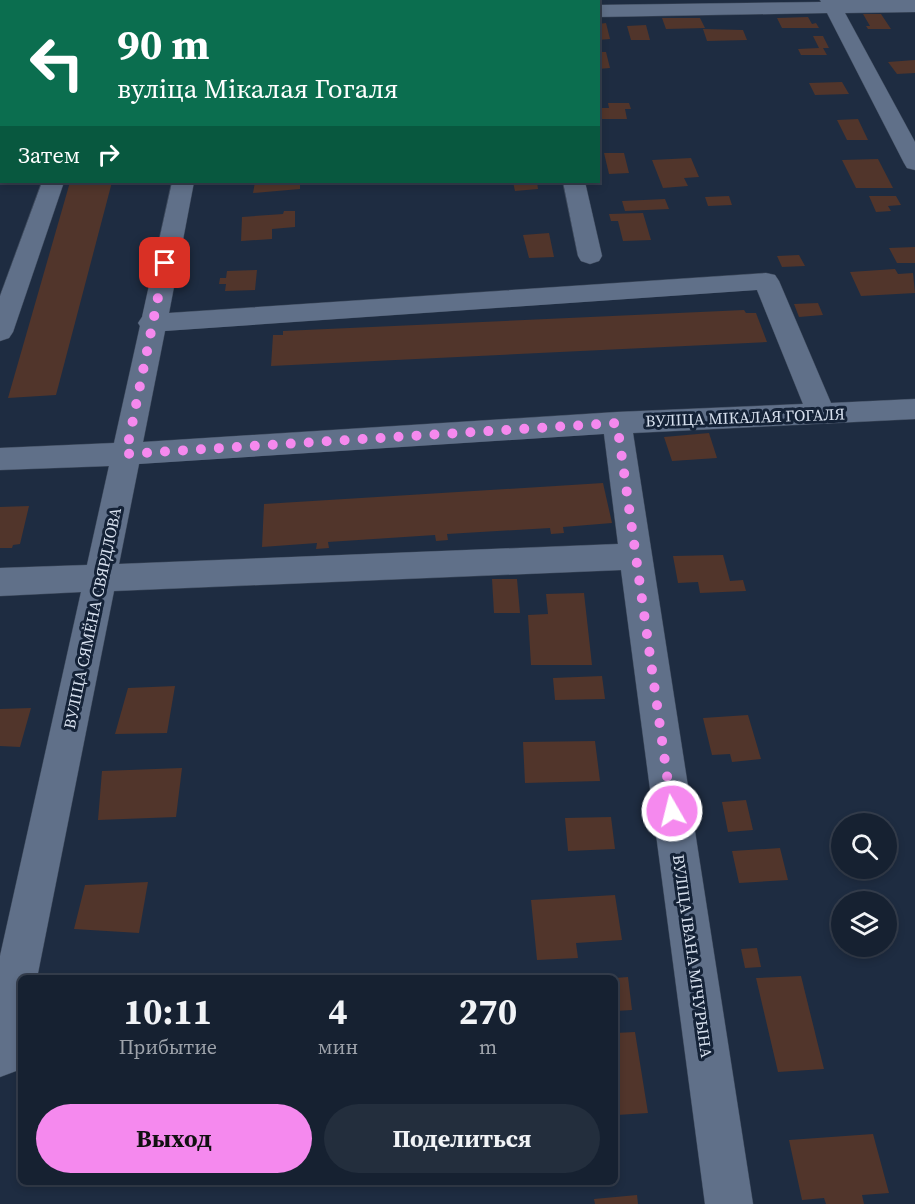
<!DOCTYPE html>
<html lang="ru">
<meta charset="utf-8">
<style>
body{margin:0;font-family:"Source Serif 4",serif;background:#232e3d;color:#f1f3f6;height:100vh;display:flex;flex-direction:column;font-size:22px;white-space:nowrap}
*{box-sizing:border-box;margin:0}
p{font-size:20px;color:#9ea3ab}
.icon{flex:none;width:33px;height:33px;fill:none;stroke:currentColor;stroke-width:2;stroke-linecap:round;stroke-linejoin:round}
.map{position:relative;flex:1;overflow:hidden}
.sheet{position:absolute;left:18px;top:975px;width:600px;height:210px;display:flex;flex-direction:column;background:#162131;border-radius:9px;box-shadow:0 3px 9px #0003,0 0 0 2px #353e4d}
.sheet>*{flex:none}
.top-card{position:absolute;left:0px;top:0px;width:600px;height:183px;box-shadow:0 3px 9px #0003,0 0 0 2px #353e4d;background:#0b6e4f;color:#fff;overflow:hidden}
.fabs{position:absolute;left:831px;top:813px;display:grid;gap:12px}
.fabs a{display:grid;place-items:center;width:66px;height:66px;border-radius:50%;background:#162131;box-shadow:0 3px 9px #0003,0 0 0 2px #353e4d;font-size:30px}
.pin{position:absolute;display:grid;place-items:center;width:51px;height:51px;color:#fff;margin:-26px;border-radius:12px;box-shadow:0 3px 9px #0006}
.me{position:absolute;width:66px;margin:-33px;rotate:352deg;stroke-linejoin:round;filter:drop-shadow(0 0 4px #0008)}
.turn{display:flex;align-items:center;gap:21px;height:126px;padding:0 18px;font-size:27px}
.turn .icon{width:78px;height:78px;stroke-width:2.5}
.turn b{display:block;font-size:42px;line-height:51px}
.then{display:flex;align-items:center;height:57px;padding:0 18px;background:#0003;gap:12px;font-size:22px}
.eta{display:flex;justify-content:space-evenly;align-items:center;height:102px;text-align:center}
.eta b{font-size:36px;font-weight:700;line-height:42px}
.primary-button{display:flex;gap:12px;margin-top:auto;padding:12px 18px}
.primary-button a{flex:1;height:69px;border-radius:36px;background:#f589ee;color:#111;font-size:24px;font-weight:700;line-height:69px;text-align:center}
.primary-button a+a{background:#232e3d;color:#f1f3f6}
.map>svg:first-child{display:block}
</style>
<div class="map">
<svg width="915" height="1204" viewBox="0 0 915 1204">
<rect width="100%" height="100%" fill="#1e2c41"/>
<g fill="#51352b">
<polygon points="863,14 881,14 891,29 868,29 866,26 870,26"/>
<polygon points="808,17 812,24 816,23 819,28 782,28 777,18"/>
<polygon points="662,18 700,18 705,28 666,29"/>
<polygon points="606,23 610,39 598,40 598,24"/>
<polygon points="646,25 650,40 631,40 627,26"/>
<polygon points="703,29 743,30 747,40 707,41"/>
<polygon points="813,36 823,36 829,48 823,48 827,55 801,55 798,49 819,48"/>
<polygon points="598,52 606,52 610,68 598,69"/>
<polygon points="915,60 915,73 897,74 888,62"/>
<polygon points="842,82 849,94 815,95 809,83"/>
<polygon points="608,103 629,103 631,109 625,109 627,119 598,119 598,108 609,108"/>
<polygon points="858,119 868,140 847,140 837,120"/>
<polygon points="604,153 624,153 629,173 609,174"/>
<polygon points="691,158 699,177 684,178 688,186 663,188 652,160"/>
<polygon points="878,159 893,188 856,188 842,160"/>
<polygon points="70,182 112,182 56,395 8,398"/>
<polygon points="255,182 300,182 300,189 253,193"/>
<polygon points="513,182 537,182 538,189 515,191"/>
<polygon points="729,196 732,205 708,206 705,197"/>
<polygon points="869,196 896,196 901,205 888,206 891,211 876,212"/>
<polygon points="665,199 669,209 625,211 622,201"/>
<polygon points="284,211 295,211 295,227 272,229 272,239 241,241 242,217 283,214"/>
<polygon points="643,213 651,240 623,241 618,221 611,221 609,214"/>
<polygon points="549,233 554,257 529,258 523,235"/>
<polygon points="915,247 915,263 897,263 889,248"/>
<polygon points="799,255 805,266 782,267 777,256"/>
<polygon points="895,269 898,274 913,273 915,293 861,296 850,272"/>
<polygon points="257,270 255,290 225,291 226,284 219,284 220,278 226,278 227,271"/>
<polygon points="818,303 823,315 799,317 794,304"/>
<polygon points="744,310 746,313 756,313 767,342 271,366 273,335 283,335 283,331"/>
<polygon points="709,433 717,458 672,461 664,437"/>
<polygon points="603,483 612,523 563,527 564,533 551,534 550,528 447,534 448,540 436,541 435,535 328,542 329,548 316,549 317,543 262,547 264,504"/>
<polygon points="29,506 20,544 13,545 12,548 0,548 0,507"/>
<polygon points="723,555 730,581 743,580 746,591 700,593 698,582 678,583 673,556"/>
<polygon points="492,579 517,579 520,613 494,613"/>
<polygon points="584,593 592,665 531,665 528,615 548,614 546,594"/>
<polygon points="602,676 605,699 555,700 553,678"/>
<polygon points="175,686 167,733 115,734 128,688"/>
<polygon points="31,708 20,747 0,746 0,709"/>
<polygon points="748,715 761,759 732,762 730,754 712,755 703,718"/>
<polygon points="595,741 600,781 525,783 523,742"/>
<polygon points="182,768 176,817 98,820 102,771"/>
<polygon points="746,800 753,830 728,832 722,802"/>
<polygon points="611,817 615,849 568,851 565,818"/>
<polygon points="780,848 788,880 739,883 732,851"/>
<polygon points="148,882 139,933 74,929 85,885"/>
<polygon points="615,895 622,940 576,943 578,958 537,960 531,900"/>
<polygon points="757,948 761,967 745,968 741,949"/>
<polygon points="801,976 824,1069 778,1072 756,978"/>
<polygon points="628,977 632,1010 615,1011 615,978"/>
<polygon points="635,1032 648,1113 617,1115 619,1134 615,1134 615,1033"/>
<polygon points="873,1134 889,1193 862,1195 864,1204 826,1204 824,1198 802,1200 789,1140"/>
<polygon points="637,1195 638,1204 595,1204 594,1199"/>
</g>
<g fill="none" stroke-linecap="round" stroke-linejoin="round">
<defs>
<g id="minor">
<polygon points="215,0 233,0 214,2"/>
<rect x="529" y="0" width="18" height="2"/>
<polygon points="820,0 915,0 915,12 845,13 915,142 915,170 907,168 904,163 827,13 598,17 598,5 821,2"/>
<rect x="0" y="25" width="2" height="12"/>
<rect x="0" y="106" width="2" height="12"/>
<rect x="0" y="134" width="2" height="14"/>
<polygon points="42,182 64,182 13,332 9,338 0,341 0,296"/>
<path d="M172 182H194L169 313 766 273 775 275 779 281 831 403 915 399V419L633 433 753 1204H705L621 570 114 591 37 978H21V1057L16 1071 0 1077V956L81 592 0 596V568L87 565 109 466 0 470V448L114 443 140 326 138 323 142 317ZM757 290 803 404 617 412 143 442 165 331ZM604 434 618 544 119 564 139 464Z"/>
<polygon points="563,182 585,182 602,256 599,261 590,264 581,261 578,256"/>
</g>
</defs>
<use href="#minor" stroke="#3d495b" stroke-width="1"/>
<use href="#minor" fill="#607089" fill-rule="evenodd"/>
</g>
<g fill="none" stroke-linecap="round" stroke-linejoin="round">
<polyline stroke="#f589ee" stroke-width="10" stroke-dasharray="0 18" points="165,263 126,454 617,423 672,811"/>
</g>
<g text-anchor="middle" dominant-baseline="central" stroke-width="6" stroke-linejoin="round" paint-order="stroke">
<g font-size="16" fill="#d8e1ef" stroke="#142237">
<text transform="translate(745 417) rotate(-2)">ВУЛІЦА МІКАЛАЯ ГОГАЛЯ</text>
<text transform="translate(92 618) rotate(-78)">ВУЛІЦА СЯМЁНА СВЯРДЛОВА</text>
<text transform="translate(693 956) rotate(82)">ВУЛІЦА ІВАНА МІЧУРЫНА</text>
</g>
</g>
</svg>
<div class="fabs">
<a><svg class="icon" aria-label="search" viewBox="0 0 24 24"><circle cx="10" cy="10" r="6"/><path d="M15 15l6 6"/></svg></a>
<a><svg class="icon" aria-label="layers" viewBox="0 0 24 24"><path d="M12 4l9 5-9 5-9-5zM3 14l9 5 9-5"/></svg></a>
</div>
<div class="pin" style="left:165px;top:263px;background:#d93025"><svg class="icon" aria-label="arrive" viewBox="0 0 24 24"><path d="M6 21V4h12l-3 4 3 4H6"/></svg></div>
<svg class="me" style="left:672px;top:811px" viewBox="-20 -20 40 40"><circle r="17" fill="#f589ee" stroke="#fff" stroke-width="3"/><path d="M0-11L8 9 0 5-8 9z" fill="#fff"/></svg>
<div class="top-card">
<div class="turn"><svg class="icon" aria-label="left" viewBox="0 0 24 24"><path d="M17 20v-9H6M10 6l-5 5 5 5"/></svg><div><b>90 m</b>вуліца Мікалая Гогаля</div></div>
<div class="then">Затем<svg class="icon" aria-label="right" viewBox="0 0 24 24"><path d="M7 20v-9h11M14 6l5 5-5 5"/></svg></div>
</div>
<section class="sheet">
<div class="eta">
<div><b>10:11</b><p>Прибытие</p></div>
<div><b>4</b><p>мин</p></div>
<div><b>270</b><p>m</p></div>
</div>
<div class="primary-button"><a>Выход</a><a>Поделиться</a></div>
</section>
</div>
